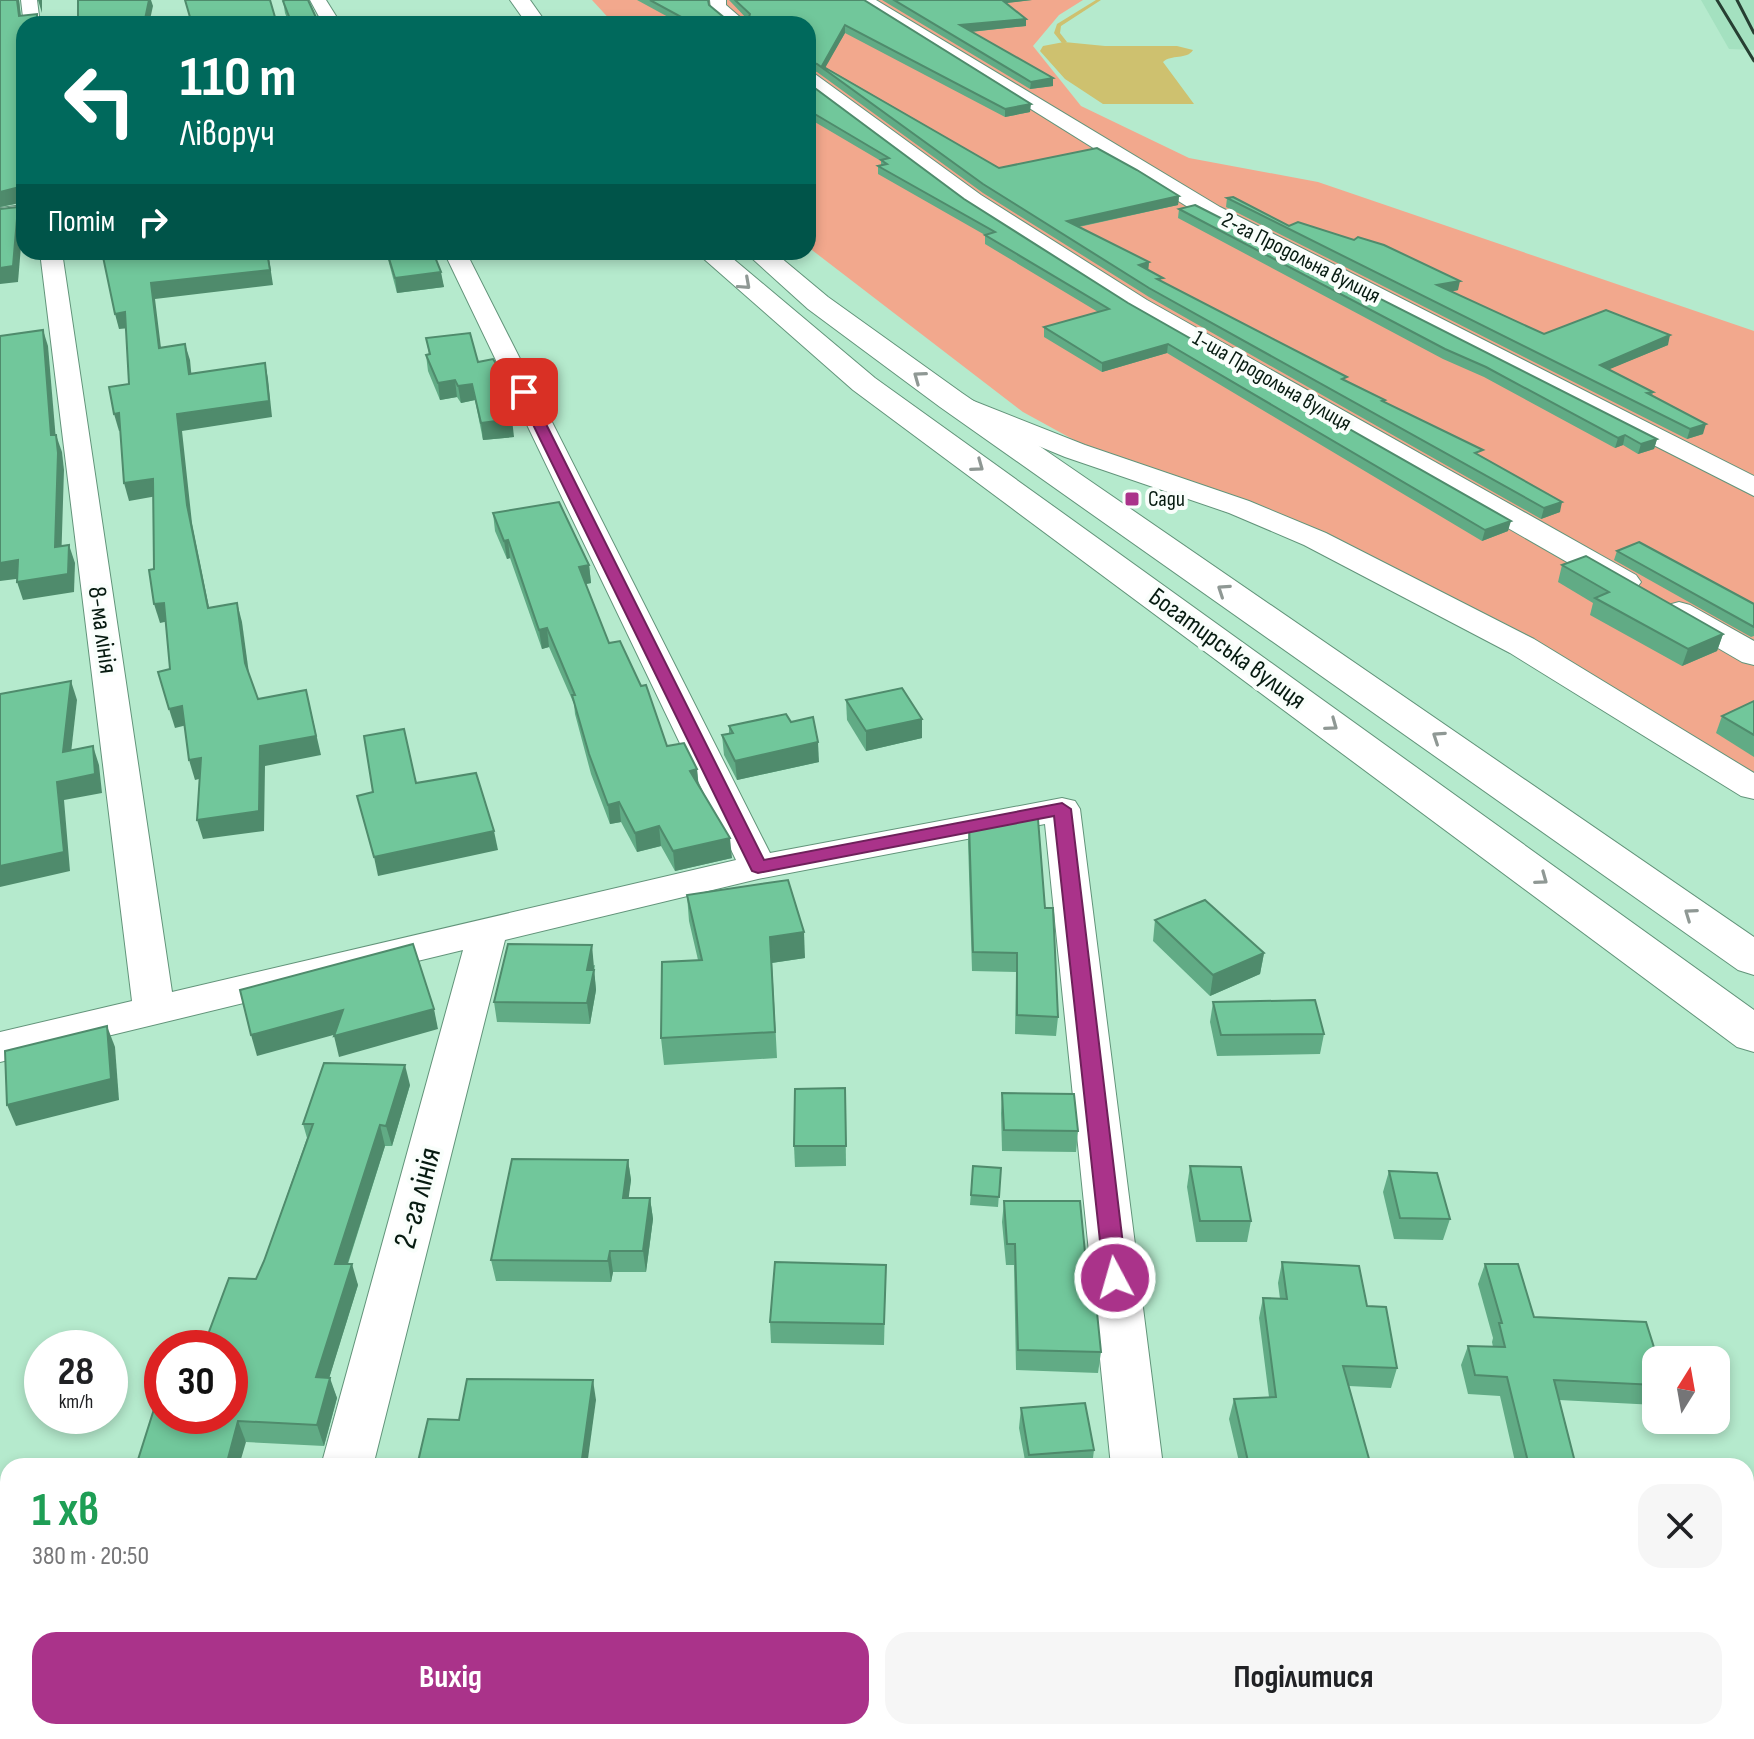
<!DOCTYPE html>
<html lang="uk">
<meta charset="utf-8">
<style>
body{margin:0;font-family:"Sofia Sans Condensed",sans-serif;background:#f6f6f6;color:#202124;height:100vh;display:flex;flex-direction:column;font-size:30px;white-space:nowrap}
*{box-sizing:border-box;margin:0}
p{font-size:26px;color:#757577}
.icon{flex:none;width:44px;height:44px;fill:none;stroke:currentColor;stroke-width:2;stroke-linecap:round;stroke-linejoin:round}
.map{position:relative;flex:1;overflow:hidden}
.side{position:absolute;left:0px;top:1458px;width:1754px;height:282px;display:flex;flex-direction:column;background:#fff;border-radius:24px 24px 0 0;box-shadow:0 4px 12px #0003}
.side>*{flex:none}
.top-card{position:absolute;left:16px;top:16px;width:800px;height:244px;border-radius:24px;box-shadow:0 4px 12px #0003;background:#00695c;color:#fff;overflow:hidden}
.needle{width:52px;rotate:11deg}
.buttons{position:absolute;left:1642px;top:1346px;display:grid;gap:16px}
.buttons a{display:grid;place-items:center;width:88px;height:88px;border-radius:16px;background:#fff;box-shadow:0 4px 12px #0003;font-size:40px}
.speed{position:absolute;left:24px;top:1330px;display:flex;gap:16px;font-size:40px;font-weight:700;text-align:center}
.speed>*{display:grid;place-content:center;width:104px;height:104px;border-radius:50%;background:#fff;box-shadow:0 4px 12px #0003;line-height:1}
.speed small{font-size:20px;font-weight:400}
.speed .limit{border:12px solid #d22;background:#fff;color:#111}
.pin{position:absolute;display:grid;place-items:center;width:68px;height:68px;color:#fff;margin:-34px;border-radius:16px;box-shadow:0 4px 12px #0006}
.me{position:absolute;width:88px;margin:-44px;rotate:354deg;stroke-linejoin:round;filter:drop-shadow(0 0 6px #0008)}
.turn{display:flex;align-items:center;gap:28px;height:168px;padding:0 32px;font-size:36px}
.turn .icon{width:104px;height:104px;stroke-width:2.5}
.turn b{display:block;font-size:56px;line-height:68px}
.then{display:flex;align-items:center;height:76px;padding:0 32px;background:#0003;gap:16px;font-size:30px}
.round{display:grid;place-items:center;flex:none;width:84px;height:84px;border-radius:24px;background:#f6f6f6}
.overview{display:flex;align-items:center;justify-content:space-between;height:136px;padding:0 32px}
h1{font-size:48px;font-weight:700;line-height:60px;color:#1e9e55}
.primary-button{display:flex;gap:16px;margin-top:auto;padding:16px 32px}
.primary-button a{flex:1;height:92px;border-radius:24px;background:#aa338a;color:#fff;font-size:32px;font-weight:700;line-height:92px;text-align:center}
.primary-button a+a{background:#f6f6f6;color:#202124}
.map>svg:first-child{display:block}
</style>
<div class="map">
<svg width="1754" height="1739" viewBox="0 0 1754 1739">
<rect width="100%" height="100%" fill="#b5eacd"/>
<polygon fill="#a4e1c0" points="1701,0 1754,0 1754,50 1729,49"/>
<polygon fill="#f2a88d" points="592,0 1083,0 1059,15 1033,46 1081,106 1189,158 1318,182 1754,331 1754,779 1506,624 1355,552 1085,446 1023,412 808,247 808,24 614,24"/>
<path fill="#cec16f" d="M1064 42 1105 46H1177L1193 50C1187 60 1171 54 1163 62L1194 104H1103L1065 79 1040 51 1043 46Z"/>
<g fill="none" stroke-linecap="round" stroke-linejoin="round">
<polygon fill="#cec16f" fill-rule="evenodd" points="1096,0 1101,0 1061,26 1060,33 1067,42 1062,43 1054,33 1057,24"/>
<defs>
<g id="minor">
<polygon points="21,0 37,0 40,24 24,24 24,26"/>
<polygon points="310,0 326,0 341,24 323,24"/>
<polygon points="710,0 726,0 726,5 748,24 728,24 711,10"/>
<polygon points="856,0 876,0 1220,207 1754,476 1754,496 1204,217"/>
<polygon points="808,72 815,74 981,195 1147,300 1636,575 1641,582 1636,589 1625,591 1614,589 1129,310 965,205 808,87"/>
<polygon points="24,205 24,219 0,222 0,208"/>
<polygon points="40,252 62,252 172,992 736,860 444,252 466,252 770,853 1062,798 1075,801 1080,809 1163,1466 1111,1466 1045,824 758,879 505,940 373,1466 321,1466 463,950 0,1062 0,1032 132,1001"/>
<polygon points="956,394 1085,445 1249,501 1326,533 1534,639 1754,773 1754,799 1741,796 1510,653 1304,545 1229,513 1065,457 947,408 943,402 947,396"/>
<polygon points="1679,602 1690,605 1754,641 1754,665 1742,662 1668,619 1663,612 1668,605"/>
<polygon points="248,1732 306,1732 305,1739 245,1739"/>
<polygon points="1138,1732 1196,1732 1197,1739 1137,1739"/>
</g>
<g id="major">
<polygon points="510,0 530,0 547,24 527,24"/>
<polygon points="696,252 725,252 875,378 1754,1010 1754,1052 1737,1047 853,390"/>
<polygon points="745,252 774,252 828,297 962,393 1754,937 1754,975 1738,970 940,407 808,309"/>
</g>
</defs>
<use href="#minor" stroke="#62947a" stroke-width="2"/>
<use href="#major" stroke="#62947a" stroke-width="2"/>
<use href="#minor" fill="#fff" fill-rule="evenodd"/>
<use href="#major" fill="#fff" fill-rule="evenodd"/>
<g stroke="#263f32" stroke-width="3">
<polyline points="1717,0 1754,61"/>
<polyline points="1737,0 1754,33"/>
</g>
</g>
<g fill="#61ab85">
<polygon points="0,0 19,0 21,16 37,14 40,24 24,24 24,202 0,207"/>
<polygon points="637,0 708,0 709,5 726,19 748,20 729,0 864,0 1030,112 1005,117 845,33 825,67 999,168 1179,196 1178,205 1079,227 1149,262 1148,270 1162,282 1347,382 1482,457 1560,512 1541,519 1149,297 983,193 817,72 808,70 808,24 681,24"/>
<polygon points="882,0 1032,0 1006,3 1026,19 1026,26 971,32 1053,86 1030,89"/>
<polygon points="283,1 319,24 289,24 285,13"/>
<polygon points="808,83 964,199 1128,303 1508,531 1482,541 1167,353 1102,372 1044,337 1044,327 1098,312 985,244 985,235 878,174 878,166 881,165 881,161 808,118"/>
<polygon points="1227,198 1289,226 1458,290 1451,292 1544,334 1668,345 1609,369 1653,392 1652,396 1703,434 1687,439 1226,207"/>
<polygon points="1179,209 1657,439 1654,449 1638,454 1623,445 1615,448 1484,377 1443,359 1178,218"/>
<polygon points="386,252 433,252 444,287 397,293"/>
<polygon points="426,338 478,362 514,437 483,440 475,400 461,403 457,397 440,400 428,371 426,355 429,354"/>
<polygon points="493,513 589,565 591,583 586,584 609,643 667,746 697,769 698,785 732,858 675,871 661,846 637,852 621,822 610,824 591,774 575,714 574,704 549,647 542,649 510,558 507,559 495,531"/>
<polygon points="1617,551 1754,604 1754,636 1751,637 1614,560"/>
<polygon points="1562,565 1723,634 1717,651 1682,666 1590,615 1593,603 1558,582"/>
<polygon points="846,700 922,738 866,751 847,720"/>
<polygon points="1754,701 1754,757 1716,733 1722,716"/>
<polygon points="729,726 819,762 737,780 724,755 722,735 729,734"/>
<polygon points="969,823 1045,908 1058,1017 1056,1036 1015,1034 1016,972 972,971 968,842"/>
<polygon points="687,895 805,958 772,963 777,1058 664,1065 661,1038 698,960 689,921"/>
<polygon points="1155,920 1264,953 1260,974 1210,996 1153,941"/>
<polygon points="595,965 594,971 596,990 590,1024 497,1022 494,1002"/>
<polygon points="1213,1002 1324,1034 1320,1054 1217,1056 1210,1022"/>
<polygon points="410,1085 392,1146 385,1146 348,1264 358,1285 329,1378 337,1398 324,1446 246,1442 230,1416 264,1261 307,1138 303,1124"/>
<polygon points="845,1088 846,1166 795,1167 794,1146"/>
<polygon points="1002,1093 1078,1131 1076,1152 1002,1151 1001,1113"/>
<polygon points="628,1160 631,1180 628,1198 650,1198 653,1219 646,1272 613,1272 611,1282 496,1281 491,1260"/>
<polygon points="973,1166 1001,1168 998,1207 970,1205"/>
<polygon points="1190,1166 1251,1221 1247,1242 1196,1242 1187,1187"/>
<polygon points="1389,1171 1450,1219 1443,1240 1394,1239 1383,1192"/>
<polygon points="1004,1201 1087,1273 1101,1352 1098,1373 1016,1370 1014,1265 1006,1265 1002,1222"/>
<polygon points="1282,1262 1367,1306 1397,1368 1391,1388 1349,1386 1371,1466 1240,1466 1229,1419 1234,1399 1269,1397 1259,1318 1263,1298 1280,1299 1278,1283"/>
<polygon points="1485,1264 1534,1317 1656,1360 1656,1405 1559,1400 1576,1466 1516,1466 1500,1396 1468,1394 1461,1365 1468,1346 1493,1347 1492,1342 1493,1338 1478,1284"/>
<polygon points="886,1265 884,1345 771,1343 770,1322"/>
<polygon points="42,1403 42,1416 92,1416 89,1424 43,1422 38,1412"/>
<polygon points="1021,1408 1094,1450 1092,1466 1026,1466 1019,1428"/>
<polygon points="1287,1732 1415,1732 1416,1739 1288,1739"/>
<polygon points="1660,1732 1731,1732 1734,1739 1656,1739"/>
</g>
<g fill="#4f8b6c">
<polygon points="17,0 19,0 22,28 19,16"/>
<polygon points="38,0 42,0 42,13"/>
<polygon points="149,0 151,0 153,6 149,24 144,24"/>
<polygon points="998,0 1032,0 998,4"/>
<polygon points="1026,19 1026,26 959,33 960,25"/>
<polygon points="845,25 845,33 824,70 822,66"/>
<polygon points="1053,78 1053,86 1030,89 1031,82"/>
<polygon points="1031,104 1030,112 1005,117 1005,109"/>
<polygon points="19,187 24,202 0,207 0,192"/>
<polygon points="1179,196 1178,205 1067,229 1067,221"/>
<polygon points="18,207 23,222 18,282 0,284 0,268"/>
<polygon points="268,252 273,285 155,299 163,364 159,348 151,283"/>
<polygon points="1149,262 1148,271 1139,265"/>
<polygon points="441,272 444,287 397,293 395,278"/>
<polygon points="1460,281 1458,290 1436,295 1437,285"/>
<polygon points="125,312 130,328 119,329 115,314"/>
<polygon points="43,330 48,346 57,452 51,435"/>
<polygon points="1670,335 1668,345 1598,374 1600,365"/>
<polygon points="185,344 190,360 193,391 189,374"/>
<polygon points="1168,344 1167,353 1102,372 1102,363"/>
<polygon points="265,363 268,379 272,417 182,431 192,523 213,627 208,608 187,505 177,414"/>
<polygon points="455,380 457,397 440,400 438,383"/>
<polygon points="472,384 475,400 461,403 458,386"/>
<polygon points="119,413 124,430 119,431 114,414"/>
<polygon points="512,419 514,437 483,440 481,423"/>
<polygon points="1706,424 1703,434 1687,439 1690,429"/>
<polygon points="56,435 62,452 64,470 61,565 55,547"/>
<polygon points="1625,435 1623,445 1615,448 1618,438"/>
<polygon points="1657,439 1654,449 1638,454 1641,444"/>
<polygon points="153,479 157,496 129,501 124,483"/>
<polygon points="1562,502 1560,512 1541,519 1544,508"/>
<polygon points="1511,521 1508,531 1482,541 1485,530"/>
<polygon points="508,540 510,558 507,559 504,541"/>
<polygon points="69,545 75,563 74,592 23,600 17,582"/>
<polygon points="18,560 24,578 0,581 0,563"/>
<polygon points="589,565 591,583 581,585 579,567"/>
<polygon points="164,603 169,621 160,623 154,604"/>
<polygon points="237,603 242,622 250,681 245,663"/>
<polygon points="547,628 549,647 542,649 539,630"/>
<polygon points="1723,634 1717,651 1682,666 1688,649"/>
<polygon points="71,681 77,700 69,771 63,752"/>
<polygon points="306,690 321,755 265,766 264,831 203,839 197,820 260,746"/>
<polygon points="182,706 187,725 175,728 169,709"/>
<polygon points="922,719 922,738 866,751 866,731"/>
<polygon points="818,742 819,762 737,780 735,761"/>
<polygon points="93,746 99,765 102,793 64,800 70,871 0,887 0,866 57,782"/>
<polygon points="201,758 207,777 195,780 189,760"/>
<polygon points="697,769 699,789 690,771"/>
<polygon points="619,802 621,822 610,824 608,805"/>
<polygon points="659,826 661,846 637,852 635,833"/>
<polygon points="494,831 498,850 378,876 374,857"/>
<polygon points="730,838 732,858 675,871 673,851"/>
<polygon points="804,932 805,958 771,963 770,937"/>
<polygon points="592,945 596,990 590,1024 587,1003 587,970"/>
<polygon points="1264,953 1260,974 1210,996 1213,975"/>
<polygon points="434,1009 438,1029 339,1057 334,1036"/>
<polygon points="343,1010 348,1031 257,1056 251,1035"/>
<polygon points="107,1026 115,1047 119,1100 16,1126 7,1105"/>
<polygon points="405,1065 410,1085 392,1146 386,1126"/>
<polygon points="380,1125 385,1146 341,1284 335,1264"/>
<polygon points="628,1160 631,1180 626,1219 623,1198"/>
<polygon points="650,1198 653,1219 646,1272 643,1251"/>
<polygon points="610,1251 613,1272 611,1282 608,1261"/>
<polygon points="352,1264 358,1285 323,1398 316,1377"/>
<polygon points="330,1378 337,1398 324,1446 317,1425"/>
<polygon points="593,1380 596,1400 587,1466 581,1466"/>
<polygon points="85,1416 92,1416 89,1424"/>
<polygon points="238,1421 246,1442 239,1466 226,1466"/>
<polygon points="484,1732 493,1732 492,1739 482,1739"/>
</g>
<g fill="#71c79b" stroke="#4f8b6c" stroke-width="2">
<polygon points="0,0 17,0 19,16 37,14 37,24 24,24 24,192 19,187 0,192"/>
<polygon points="78,0 149,0 144,24 78,24"/>
<polygon points="185,0 270,0 277,24 192,24"/>
<polygon points="285,0 308,0 319,24 292,24 283,1"/>
<polygon points="650,0 708,0 709,5 726,19 748,20 750,14 735,0 864,0 1031,104 1005,109 845,25 822,66 999,168 1097,148 1137,170 1179,196 1067,221 1149,262 1139,265 1163,278 1157,279 1347,377 1342,379 1385,400 1382,401 1483,450 1475,453 1562,502 1544,508 1149,288 983,184 817,64 808,62 808,24 694,24"/>
<polygon points="894,0 1002,0 1026,19 960,25 1053,78 1031,82"/>
<polygon points="808,83 964,199 1128,303 1511,521 1485,530 1168,344 1102,363 1044,327 1109,309 985,235 995,232 878,166 887,164 881,160 889,158 808,110"/>
<polygon points="1233,197 1289,226 1298,222 1354,240 1358,237 1384,245 1460,281 1437,285 1544,334 1606,310 1670,335 1600,365 1653,392 1647,393 1706,424 1690,429 1227,198"/>
<polygon points="1195,205 1657,439 1641,444 1625,435 1618,438 1486,367 1445,349 1179,209"/>
<polygon points="18,207 13,266 0,268 0,209"/>
<polygon points="102,252 267,252 270,270 151,283 159,348 185,344 189,374 265,363 269,401 177,414 187,505 208,608 237,603 245,663 258,699 306,690 316,736 260,746 259,811 197,820 201,758 189,760 182,706 169,709 158,672 170,669 164,603 154,604 149,570 154,569 153,479 124,483 119,413 114,414 109,387 129,384 125,312 115,314"/>
<polygon points="387,252 433,252 441,272 395,278"/>
<polygon points="43,330 51,435 56,435 58,453 55,547 69,545 68,574 17,582 18,560 0,563 0,336"/>
<polygon points="470,333 478,362 493,359 500,370 512,419 481,423 472,384 458,386 455,380 438,383 426,355 430,354 426,338"/>
<polygon points="559,502 589,565 579,567 609,643 620,641 641,686 646,685 667,746 684,743 697,769 690,771 730,838 673,851 659,826 635,833 619,802 608,805 589,754 572,695 575,695 547,628 539,630 508,540 504,541 493,513"/>
<polygon points="1639,542 1754,604 1754,627 1617,551"/>
<polygon points="1586,556 1723,634 1688,649 1595,598 1609,592 1562,565"/>
<polygon points="71,681 63,752 93,746 95,774 57,782 64,852 0,866 0,694"/>
<polygon points="902,688 922,719 866,731 846,700"/>
<polygon points="1754,701 1754,735 1722,716"/>
<polygon points="786,714 791,722 813,717 818,742 735,761 722,735 733,733 729,726"/>
<polygon points="404,729 416,783 476,773 494,831 374,857 357,796 373,792 364,736"/>
<polygon points="993,819 1038,819 1045,908 1053,908 1058,1017 1017,1015 1017,953 973,952 969,823"/>
<polygon points="788,880 804,932 770,937 775,1032 661,1038 662,962 702,960 687,895"/>
<polygon points="1205,900 1264,953 1213,975 1155,920"/>
<polygon points="413,944 434,1009 334,1036 343,1010 251,1035 240,990"/>
<polygon points="508,944 592,945 587,970 594,970 587,1003 494,1002"/>
<polygon points="1315,1000 1324,1034 1221,1035 1213,1002"/>
<polygon points="107,1026 111,1079 7,1105 5,1051"/>
<polygon points="324,1063 405,1065 386,1126 380,1125 335,1264 352,1264 316,1377 330,1378 317,1425 238,1421 226,1466 136,1466 161,1387 162,1387 162,1416 230,1416 230,1348 203,1348 229,1278 256,1279 264,1261 313,1124 303,1124"/>
<polygon points="845,1088 846,1146 794,1146 795,1089"/>
<polygon points="1002,1093 1074,1094 1078,1131 1004,1130"/>
<polygon points="512,1159 628,1160 623,1198 650,1198 643,1251 610,1251 608,1261 491,1260"/>
<polygon points="973,1166 1001,1168 999,1197 971,1195"/>
<polygon points="1190,1166 1241,1167 1251,1221 1200,1221"/>
<polygon points="1389,1171 1437,1173 1450,1219 1400,1218"/>
<polygon points="1004,1201 1080,1201 1087,1273 1093,1273 1101,1352 1018,1350 1015,1244 1007,1244"/>
<polygon points="775,1262 886,1265 884,1324 770,1322"/>
<polygon points="1282,1262 1359,1266 1367,1306 1386,1307 1397,1368 1343,1366 1371,1466 1249,1466 1234,1399 1276,1397 1263,1298 1287,1299"/>
<polygon points="1485,1264 1518,1264 1534,1317 1646,1322 1658,1360 1656,1360 1656,1385 1554,1380 1576,1466 1529,1466 1507,1377 1475,1375 1468,1346 1505,1347 1499,1323 1502,1323"/>
<polygon points="467,1379 593,1380 581,1466 417,1466 428,1419 459,1420"/>
<polygon points="42,1403 42,1412 38,1412"/>
<polygon points="1085,1403 1094,1450 1029,1455 1021,1408"/>
<polygon points="367,1732 484,1732 482,1739 365,1739"/>
<polygon points="1296,1732 1415,1732 1416,1739 1297,1739"/>
<polygon points="1668,1732 1731,1732 1734,1739 1670,1739"/>
</g>
<defs><path id="oneway-chevron" d="M-2-3.5L2.5 0L-2 3.5" fill="none" stroke-width="1.6" stroke-linecap="round" stroke-linejoin="round" transform="scale(2)"/></defs>
<g stroke="#8f9894">
<use href="#oneway-chevron" transform="translate(745 284) rotate(42)"/>
<use href="#oneway-chevron" transform="translate(919 377) rotate(-144)"/>
<use href="#oneway-chevron" transform="translate(978 466) rotate(36)"/>
<use href="#oneway-chevron" transform="translate(1223 590) rotate(-146)"/>
<use href="#oneway-chevron" transform="translate(1332 725) rotate(36)"/>
<use href="#oneway-chevron" transform="translate(1438 737) rotate(-146)"/>
<use href="#oneway-chevron" transform="translate(1542 879) rotate(36)"/>
<use href="#oneway-chevron" transform="translate(1690 914) rotate(-145)"/>
</g>
<polygon fill="#aa338a" stroke="#6e215a" stroke-width="2" points="524,388 530,392 764,860 1062,803 1071,809 1127,1278 1124,1285 1115,1288 1107,1285 1104,1278 1054,816 758,873 752,871 517,392"/>
<rect fill="#aa338a" stroke="#f9fefb" stroke-width="3" x="1124" y="491" width="16" height="16" rx="4"/>
<g text-anchor="middle" dominant-baseline="central" stroke-width="8" stroke-linejoin="round" paint-order="stroke">
<g font-size="22" fill="#071b11" stroke="#f9fefb">
<text transform="translate(1301 258) rotate(27)">2-га Продольна вулиця</text>
<text transform="translate(1272 381) rotate(30)">1-ша Продольна вулиця</text>
</g>
<g font-size="22" fill="#071b11" stroke="#f9fefb" text-anchor="start">
<text x="1148" y="499">Сади</text>
</g>
<g font-size="26" fill="#071b11" stroke="#f9fefb">
<text transform="translate(102 630) rotate(82)">8-ма лінія</text>
<text transform="translate(1227 649) rotate(36)">Богатирська вулиця</text>
</g>
<g font-size="32" fill="#071b11" stroke="#f9fefb">
<text transform="translate(418 1198) rotate(-75)">2-га лінія</text>
</g>
</g>
</svg>
<div class="buttons">
<a><svg class="needle" viewBox="-14 -14 28 28"><path d="M0-13l5 13h-10z" fill="#e53935"/><path d="M0 13l5-13h-10z" fill="#757577"/></svg></a>
</div>
<div class="speed"><div>28<small>km/h</small></div><div class="limit">30</div></div>
<div class="pin" style="left:524px;top:392px;background:#d93025"><svg class="icon" aria-label="arrive" viewBox="0 0 24 24"><path d="M6 21V4h12l-3 4 3 4H6"/></svg></div>
<svg class="me" style="left:1115px;top:1278px" viewBox="-20 -20 40 40"><circle r="17" fill="#aa338a" stroke="#fff" stroke-width="3"/><path d="M0-11L8 9 0 5-8 9z" fill="#fff"/></svg>
<div class="top-card">
<div class="turn"><svg class="icon" aria-label="left" viewBox="0 0 24 24"><path d="M17 20v-9H6M10 6l-5 5 5 5"/></svg><div><b>110 m</b>Ліворуч</div></div>
<div class="then">Потім<svg class="icon" aria-label="right" viewBox="0 0 24 24"><path d="M7 20v-9h11M14 6l5 5-5 5"/></svg></div>
</div>
<section class="side">
<div class="overview"><div><h1>1 хв</h1><p>380 m · 20:50</p></div><a class="round"><svg class="icon" aria-label="close" viewBox="0 0 24 24"><path d="M6 6l12 12M18 6L6 18"/></svg></a></div>
<div class="primary-button"><a>Вихід</a><a>Поділитися</a></div>
</section>
</div>
